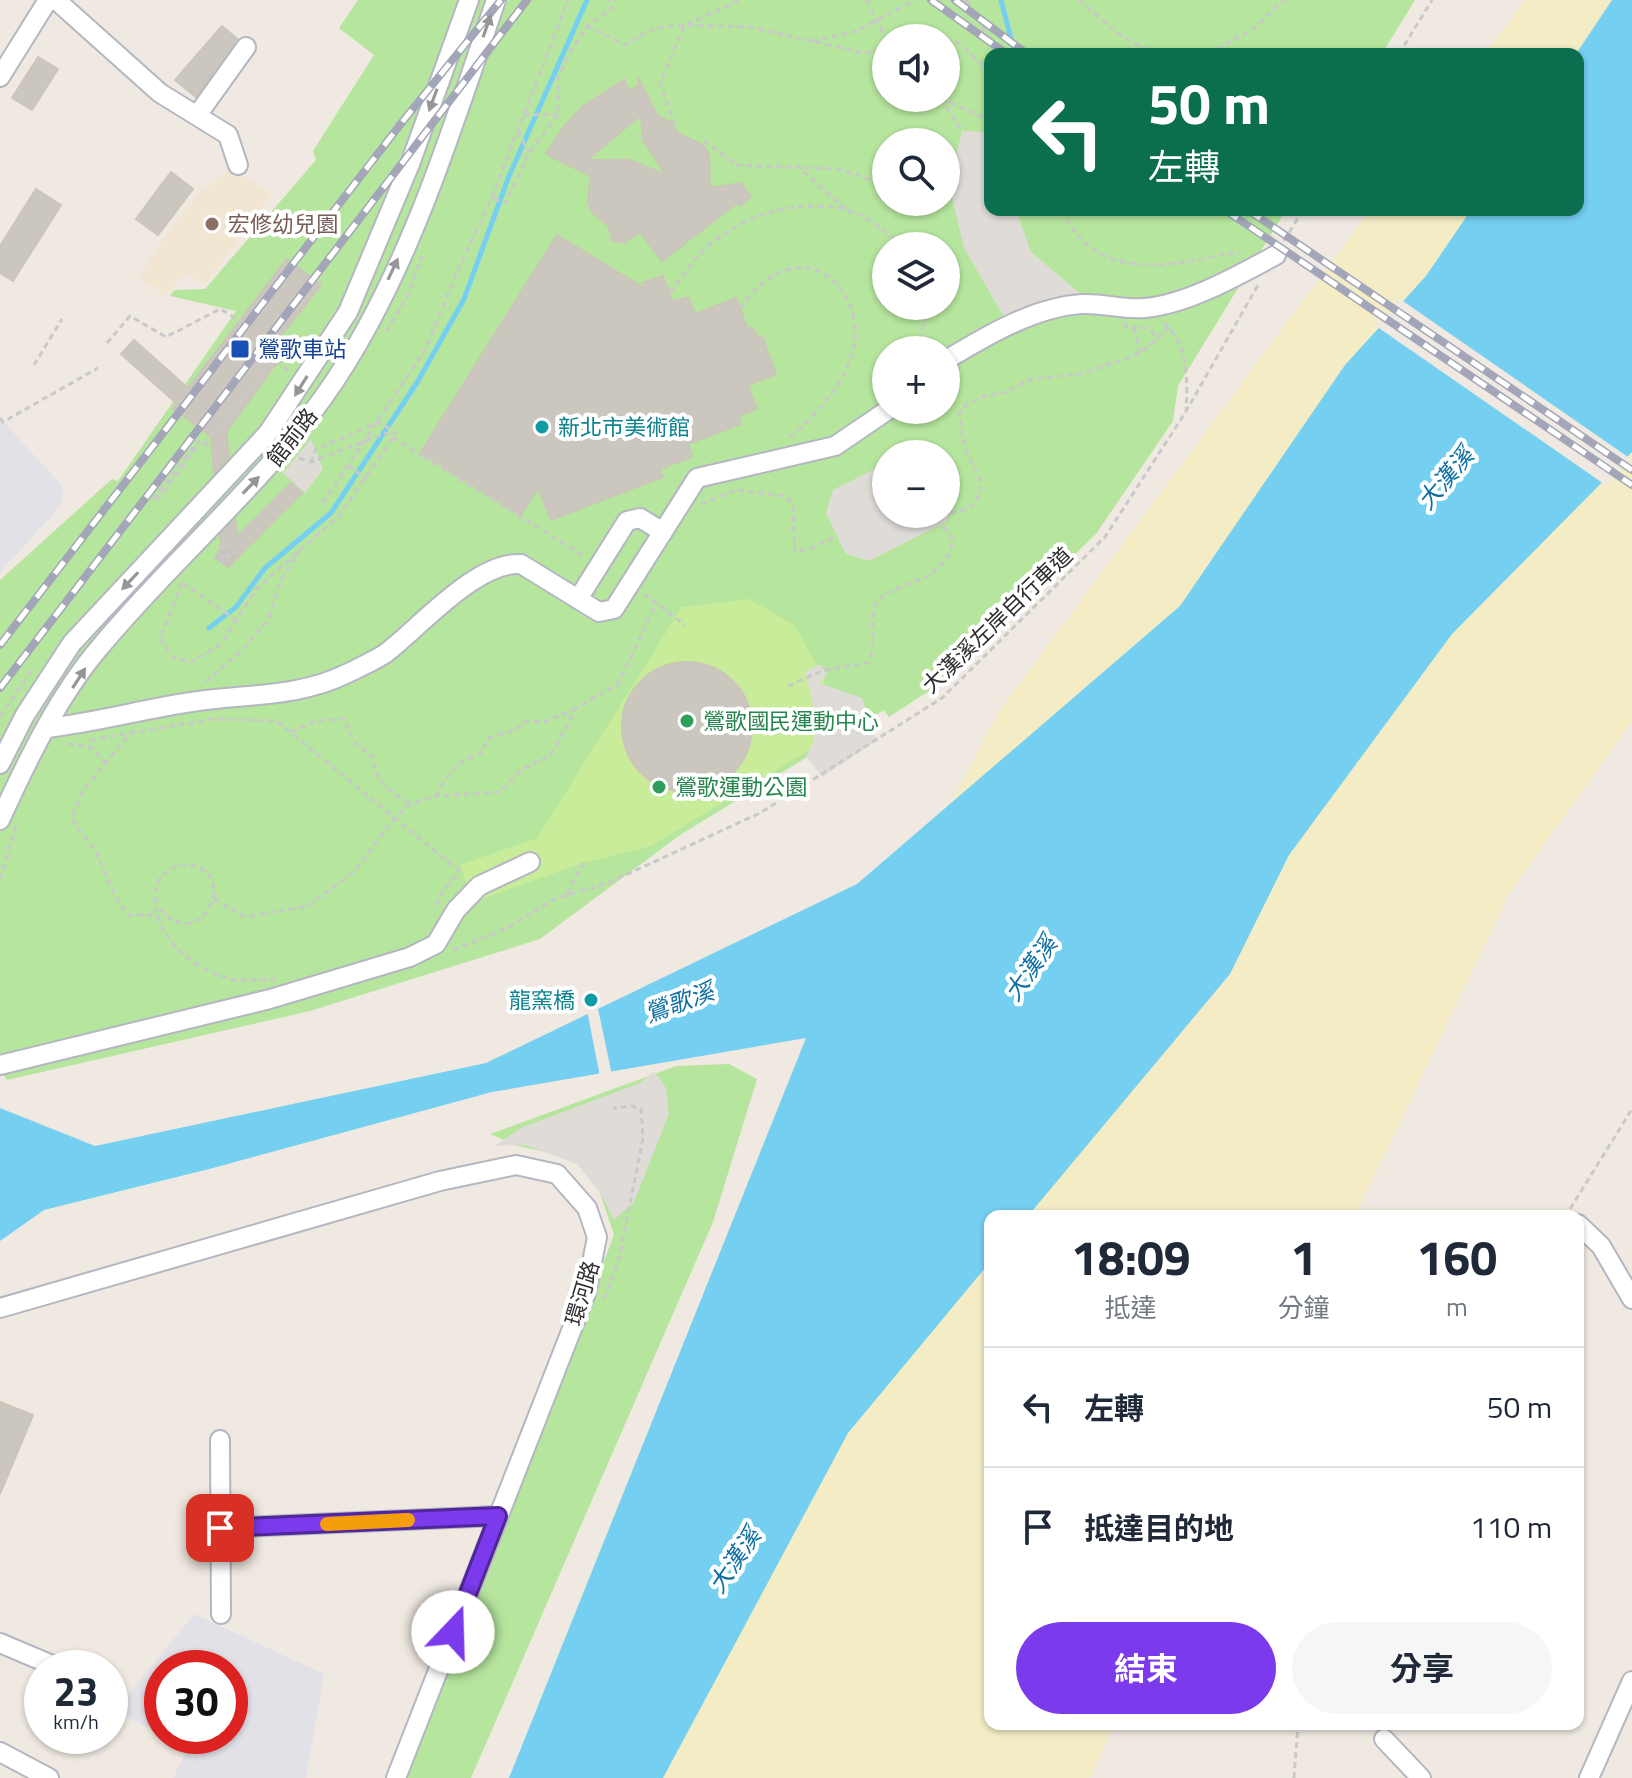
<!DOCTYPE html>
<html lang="zh-TW">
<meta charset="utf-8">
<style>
body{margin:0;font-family:"Titillium Web","Noto Sans TC",sans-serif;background:#f6f6f7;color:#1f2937;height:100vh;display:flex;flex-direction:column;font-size:30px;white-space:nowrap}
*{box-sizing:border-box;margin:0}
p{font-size:26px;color:#747a83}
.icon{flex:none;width:44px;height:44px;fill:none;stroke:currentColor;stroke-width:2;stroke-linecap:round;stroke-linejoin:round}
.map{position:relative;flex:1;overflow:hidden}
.drawer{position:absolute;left:984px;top:1210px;width:600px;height:520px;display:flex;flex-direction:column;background:#fff;border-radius:16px;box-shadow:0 2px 6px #0004}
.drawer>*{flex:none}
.guide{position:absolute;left:984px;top:48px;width:600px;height:168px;border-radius:16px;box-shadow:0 2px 6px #0004;background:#0b6e4f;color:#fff;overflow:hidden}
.buttons{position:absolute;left:872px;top:24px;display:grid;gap:16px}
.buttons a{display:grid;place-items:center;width:88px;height:88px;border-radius:50%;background:#fff;box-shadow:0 2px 6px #0004;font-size:40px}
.speed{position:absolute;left:24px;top:1650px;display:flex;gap:16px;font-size:40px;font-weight:700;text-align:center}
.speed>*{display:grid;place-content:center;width:104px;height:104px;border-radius:50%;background:#fff;box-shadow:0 2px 6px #0004;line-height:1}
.speed small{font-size:20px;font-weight:400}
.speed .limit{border:12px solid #d22;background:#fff;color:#111}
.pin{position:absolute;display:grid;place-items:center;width:68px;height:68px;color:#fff;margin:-34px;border-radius:16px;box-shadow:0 4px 12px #0006}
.me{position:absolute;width:88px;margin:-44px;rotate:21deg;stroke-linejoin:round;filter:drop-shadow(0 0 6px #0008)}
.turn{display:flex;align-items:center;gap:28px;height:168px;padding:0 32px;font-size:36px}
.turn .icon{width:104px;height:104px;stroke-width:2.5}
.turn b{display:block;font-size:56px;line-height:68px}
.eta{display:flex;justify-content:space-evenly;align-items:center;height:136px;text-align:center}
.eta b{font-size:48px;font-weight:700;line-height:56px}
.button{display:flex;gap:16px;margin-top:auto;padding:16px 32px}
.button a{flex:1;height:92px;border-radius:48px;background:#7c3aed;color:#fff;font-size:32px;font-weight:700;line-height:92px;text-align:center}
.button a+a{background:#f6f6f7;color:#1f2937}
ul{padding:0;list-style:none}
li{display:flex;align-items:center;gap:24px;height:120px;padding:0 32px;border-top:2px solid #e0e1e3}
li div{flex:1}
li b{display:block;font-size:30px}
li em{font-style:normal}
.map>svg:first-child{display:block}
</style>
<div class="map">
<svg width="1632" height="1778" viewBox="0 0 1632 1778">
<rect width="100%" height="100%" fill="#efe9e1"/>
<g fill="#e3e1e8" fill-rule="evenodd">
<polygon points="0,418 63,487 61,505 0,572"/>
<path d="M194 1614 324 1674 306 1778H173L187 1750 116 1710ZM162 1668H230V1736H162Z"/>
</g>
<polygon fill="#f0e6d1" points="231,168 272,194 204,286 185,274 166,296 140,279 154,252 195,197"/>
<g fill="#b6e59e" fill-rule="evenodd">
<path d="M358 0H1415L1382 54H990V210H1286L1178 386 1173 421 1096 534 941 683 889 717 884 710 680 835 540 939 310 1011 7 1080 0 1070V580L112 479 118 481 236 311 170 296 174 290 205 289 316 160 313 151 374 55 339 28ZM886 38H946V98H886ZM886 142H946V202H886ZM886 246H946V306H886ZM886 350H946V410H886ZM886 454H946V514H886Z"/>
<polygon points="729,1064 757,1079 713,1222 471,1778 405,1778 614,1235 596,1181 573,1158 518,1146 490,1134 676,1066"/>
</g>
<polygon fill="#f3ecc5" points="1525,0 1632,0 1632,721 1509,894 1355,1216 990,1216 990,1724 1114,1724 1090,1778 534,1778 840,1013 1000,710 1370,210 1578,210 1578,54 1485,54"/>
<polygon fill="#c9ec9a" points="749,599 794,625 824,677 832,736 651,846 583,863 473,902 460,865 537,838 682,607"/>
<g fill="#dfdcd8">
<polygon points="962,131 987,132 990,140 990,210 1016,210 1031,252 1083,296 1004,317 964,248 949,185"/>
<polygon points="311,439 323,469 305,493 283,473"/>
<polygon points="886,463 886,514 946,514 946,480 955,499 946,522 869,561 846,554 826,513 833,490"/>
<polygon points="820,664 827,675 819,683 862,698 876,741 822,777 806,756 814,740 816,717 805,672"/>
<polygon points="654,1071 666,1088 669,1114 634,1202 614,1220 601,1194 577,1164 525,1145 494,1146 523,1127 640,1083"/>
</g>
<polygon fill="#75cff0" points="1612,0 1632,0 1632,452 1452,634 1289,855 1230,974 1028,1216 990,1216 990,1262 848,1433 663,1778 509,1778 806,1038 492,1092 213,1168 44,1210 0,1241 0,1108 95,1146 486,1063 857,884 1180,606 1345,365 1426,276 1471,210 1578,210 1576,54"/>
<g fill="#efe9e1">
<polygon points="1400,299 1631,459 1607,486 1376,326"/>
<polygon points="597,1004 612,1075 600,1077 587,1010"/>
</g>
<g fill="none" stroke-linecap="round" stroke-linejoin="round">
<g stroke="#75cff0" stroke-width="5">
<polyline points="1001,0 1015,54"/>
<polyline points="209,628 236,607 265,568 331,513 418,381 464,299 509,176 587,0"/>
</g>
</g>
<g fill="#cbc7bf" stroke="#cbc5ba" stroke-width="2" fill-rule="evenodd">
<polygon points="222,26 237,39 196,97 175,80"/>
<polygon points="38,57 58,69 32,110 12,98"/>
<path d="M638 77 657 115 670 122 679 134 703 145 709 154 710 188 741 183 751 197 740 206 737 203 662 261 640 232 625 243 613 241 608 226 592 212 588 202 591 176 546 154 562 129 582 107 624 80 629 91 639 86ZM641 115 643 140 666 175 629 160H587Z"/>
<polygon points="171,172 193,189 158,235 136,219"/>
<polygon points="36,189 61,205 13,281 0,273 0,246"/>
<polygon points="557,235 647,290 642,283 663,276 673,302 688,297 695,314 736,298 748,329 752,327 757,338 762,336 776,374 748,385 757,409 738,416 741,424 688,444 692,457 660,469 663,477 551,520 538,488 521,515 421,452"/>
<polygon points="287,259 321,285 274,345 284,353 226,432 229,457 214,473 211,437 173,408 176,403 121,354 134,340 188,388"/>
<polygon points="291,483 302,493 228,567 217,556 221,552 220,535 235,520 237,537"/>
<circle cx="687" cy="727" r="65"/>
<polygon points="0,1402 33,1415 0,1494"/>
</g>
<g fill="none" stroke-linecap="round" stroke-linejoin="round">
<polyline stroke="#c8c4bd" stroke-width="18" stroke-dasharray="18 9" stroke-linecap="butt" points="221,563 230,550"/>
<defs>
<g id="minor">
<polyline points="56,0 160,93 228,135 238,165"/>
<polyline points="0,77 48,0"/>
<polyline points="198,114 246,47"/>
<path d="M946 360C986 336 1034 307 1082 304 1103 303 1124 310 1144 308 1186 305 1239 275 1276 255"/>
<polyline points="578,599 627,521 640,518 663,532"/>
<path d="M47 728C99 722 147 708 198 701 249 694 300 697 348 673 360 667 374 661 386 653 420 627 477 561 521 564L599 612 614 609 697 478 835 446 888 410"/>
<polyline points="0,764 25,715 72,643 268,433 348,312 410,164 469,0"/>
<path d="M0 820C27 761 58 696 100 647 176 555 270 479 336 379 410 267 453 126 496 0"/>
<polyline points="0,1065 270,999 410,957 436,944 456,910 479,886 530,862"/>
<polyline points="1578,1224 1601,1246 1632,1299"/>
<polyline points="0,1308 440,1181 516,1165 557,1174 587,1208 597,1237 586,1293 396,1778"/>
<polyline points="220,1440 221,1614"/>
<polyline points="220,1528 498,1516"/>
<polyline points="0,1643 59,1668"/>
<polyline points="1384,1739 1421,1778"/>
<polyline points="0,1752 49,1778"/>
<polyline points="1589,1778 1632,1681"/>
</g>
</defs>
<use href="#minor" stroke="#b4b7c1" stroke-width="22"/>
<g stroke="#c9c9c9" stroke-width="3" stroke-dasharray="6 4" stroke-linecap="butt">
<polyline points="867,0 886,40"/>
<polyline points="950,0 966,2"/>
<polyline points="967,0 998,54"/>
<polyline points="1079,0 1120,35 1156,54"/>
<polyline points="587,26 625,45 654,28 685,25 750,27 864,53 886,49"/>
<polyline points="914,38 927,32 943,38"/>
<polyline points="946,39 959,43 990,73"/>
<polyline points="812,41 854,32 915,0"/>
<polyline points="1132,54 1139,46"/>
<polyline points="1208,54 1253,29 1284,0"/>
<polyline points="1399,54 1432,0"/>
<polyline points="941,98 990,121"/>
<polyline points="941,98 962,131"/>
<polyline points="523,115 558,114"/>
<polyline points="675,125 660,83 685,25 741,0"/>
<polyline points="518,131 529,153"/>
<polyline points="704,141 737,165 839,169 886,185"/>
<polyline points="796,165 847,210"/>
<polyline points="946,185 949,185"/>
<polyline points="494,198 506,203 529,153 558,114 558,77 572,49 587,26 612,8 609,0"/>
<path d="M1061 210C1089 266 1135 270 1192 261 1207 258 1225 253 1240 253"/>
<polyline points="1284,241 1303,210"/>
<path d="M670 293C682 278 694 258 709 245 761 201 852 185 899 246"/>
<path d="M740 308C753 292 765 276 786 270 831 257 862 305 854 346 845 385 817 413 788 439"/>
<polyline points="1125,323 1126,327 1149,328 1158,340"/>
<path d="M1164 323C1188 343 1188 381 1186 409"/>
<polyline points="1134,328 1140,351"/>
<polyline points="386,332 408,295 422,256"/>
<polyline points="107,343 130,316 166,337 220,309 249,326 241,337"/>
<polyline points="918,350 927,306"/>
<polyline points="276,361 289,371"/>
<polyline points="34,365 62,319"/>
<polyline points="0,418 3,422 98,368"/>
<polyline points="218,428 274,360"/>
<polyline points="424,457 584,556"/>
<polyline points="299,458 311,462 319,459"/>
<polyline points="348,465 367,479"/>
<polyline points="293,487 295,485"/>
<polyline points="153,499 198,441 204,445 217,428"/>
<polyline points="157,500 200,443"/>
<polyline points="323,503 426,348 456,274 492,197 568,0"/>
<polyline points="701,504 736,490 785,496 793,505 795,551 807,550 837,536"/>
<path d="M950 513C966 511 974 507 981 492L980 479 965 449 959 414 967 404 982 397 1007 392 1028 380 1084 373 1141 353 1169 327"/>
<polyline points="219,545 231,557 229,559 222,553 220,555 225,560 221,563"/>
<polyline points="182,583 160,639 173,657 191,662 220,645 257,588 339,516 396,433 379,422 315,450 311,462"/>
<polyline points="183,583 236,620"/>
<polyline points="644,594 685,625"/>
<polyline points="206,682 243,649 268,620 280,582 299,551"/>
<path d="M788 686 824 670 868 663C879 646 866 608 880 598 906 579 946 583 953 538L942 525"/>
<polyline points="0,717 32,670"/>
<path d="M291 732 316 721 344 719 354 742 373 758C375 781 390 792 410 803"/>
<path d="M127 737 82 792 72 818C79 833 92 843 98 857 110 881 110 892 128 915H158"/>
<polyline points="90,740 213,719 277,721 459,871 439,897 436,908"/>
<polyline points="68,744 91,747 105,763"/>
<path d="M436 796C448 775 455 761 480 754L489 738 515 730 527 721 544 722 576 708"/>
<polyline points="0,879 16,827"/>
<polyline points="567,894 583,863"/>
<polyline points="214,899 246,917 308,906 354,872 395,817 411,804 436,796 500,792 521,770 551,755 576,708 618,684 657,602"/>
<path d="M160 909C201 956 240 874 191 865 176 863 166 870 158 881 144 929 188 968 231 979 244 982 261 979 275 979"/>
<polyline points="453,950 509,927 554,899 608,883 760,813 942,698 1105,537 1185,413 1258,285"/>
<polyline points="1570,1209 1632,1109"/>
<polyline points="604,1299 619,1259 643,1138 641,1109 632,1106 613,1108"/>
<polyline points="1294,1778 1298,1724"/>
</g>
<use href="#minor" stroke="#fff" stroke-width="18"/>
<defs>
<g id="rail">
<polyline points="931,0 1007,54"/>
<polyline points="955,0 1027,54"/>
<polyline points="1225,210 1632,485"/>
<polyline points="1248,210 1632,470"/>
<polyline points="0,645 403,121 501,0"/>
<polyline points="0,688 527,0"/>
</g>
</defs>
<use href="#rail" stroke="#a3a6b8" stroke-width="8"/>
<use href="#rail" stroke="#fff" stroke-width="5" stroke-dasharray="15" stroke-linecap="butt"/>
<polyline stroke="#c9c9c9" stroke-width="3" stroke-dasharray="6 4" stroke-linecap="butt" points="319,459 386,433 424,457"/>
</g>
<defs><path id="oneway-solid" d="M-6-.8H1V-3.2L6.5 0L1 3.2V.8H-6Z" transform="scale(2)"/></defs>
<g fill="#969696">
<use href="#oneway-solid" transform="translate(487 26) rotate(-71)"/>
<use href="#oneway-solid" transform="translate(433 100) rotate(110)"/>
<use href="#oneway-solid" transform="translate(393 269) rotate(-65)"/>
<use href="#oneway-solid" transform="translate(301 386) rotate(122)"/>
<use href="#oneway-solid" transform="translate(251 485) rotate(-46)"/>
<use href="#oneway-solid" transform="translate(130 581) rotate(133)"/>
<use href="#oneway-solid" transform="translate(79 678) rotate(-57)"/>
</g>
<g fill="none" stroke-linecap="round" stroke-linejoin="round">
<defs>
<polyline id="route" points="220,1528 498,1516 453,1632"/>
</defs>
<use href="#route" stroke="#51269a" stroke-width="20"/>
<use href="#route" stroke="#7c3aed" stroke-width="14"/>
<polyline stroke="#f59e0b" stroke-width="14" points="327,1524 408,1520"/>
</g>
<circle fill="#8d6e63" stroke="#fff" stroke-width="3" cx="212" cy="224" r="8"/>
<rect fill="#1a4fb4" stroke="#fff" stroke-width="3" x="230" y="339" width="20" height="20" rx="4"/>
<g fill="#0f9aa8" stroke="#fff" stroke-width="3">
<circle cx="542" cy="427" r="8"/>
<circle cx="591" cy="1000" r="8"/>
</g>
<g fill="#2e9e5b" stroke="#fff" stroke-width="3">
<circle cx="687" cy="721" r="8"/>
<circle cx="659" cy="787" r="8"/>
</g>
<g text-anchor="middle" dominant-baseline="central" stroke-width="8" stroke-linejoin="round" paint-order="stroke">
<g font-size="22" fill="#785e54" stroke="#fff" text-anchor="start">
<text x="228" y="224">宏修幼兒園</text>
</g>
<g font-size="22" fill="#164399" stroke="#fff" text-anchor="start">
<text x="258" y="349">鶯歌車站</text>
</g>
<g font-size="22" fill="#0d838f" stroke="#fff" text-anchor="start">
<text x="558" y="427">新北市美術館</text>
<text x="575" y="1000" text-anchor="end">龍窯橋</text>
</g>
<g font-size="22" fill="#2e2e2e" stroke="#fff">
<text transform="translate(292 437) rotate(-52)">館前路</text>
<text transform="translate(997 620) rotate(-44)">大漢溪左岸自行車道</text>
<text transform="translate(582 1293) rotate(-73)">環河路</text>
</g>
<g font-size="22" fill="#27864d" stroke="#fff" text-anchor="start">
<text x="703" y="721">鶯歌國民運動中心</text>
<text x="675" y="787">鶯歌運動公園</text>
</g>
<g font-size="24" font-style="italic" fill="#0d6fa3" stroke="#fff">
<text transform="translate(1445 478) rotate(-50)">大漢溪</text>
<text transform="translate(1030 968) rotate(-55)">大漢溪</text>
<text transform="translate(679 1002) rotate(-20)">鶯歌溪</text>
<text transform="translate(734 1560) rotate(-56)">大漢溪</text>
</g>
</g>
</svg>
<div class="buttons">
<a><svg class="icon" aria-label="sound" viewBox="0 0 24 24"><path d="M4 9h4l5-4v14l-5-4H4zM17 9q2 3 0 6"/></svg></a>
<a><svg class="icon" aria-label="search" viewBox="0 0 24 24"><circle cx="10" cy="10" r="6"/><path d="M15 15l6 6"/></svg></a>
<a><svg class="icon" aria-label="layers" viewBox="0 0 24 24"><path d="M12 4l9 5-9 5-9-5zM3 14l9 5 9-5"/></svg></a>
<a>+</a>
<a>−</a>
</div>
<div class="speed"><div>23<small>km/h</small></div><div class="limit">30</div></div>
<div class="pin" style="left:220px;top:1528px;background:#d93025"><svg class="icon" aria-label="arrive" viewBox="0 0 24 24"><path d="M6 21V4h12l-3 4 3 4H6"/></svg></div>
<svg class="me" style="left:453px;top:1632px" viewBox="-20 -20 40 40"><circle r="19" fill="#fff"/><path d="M0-13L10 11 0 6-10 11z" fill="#7c3aed"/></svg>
<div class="guide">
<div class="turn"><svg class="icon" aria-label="left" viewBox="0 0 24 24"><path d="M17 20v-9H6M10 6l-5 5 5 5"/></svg><div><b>50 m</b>左轉</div></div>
</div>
<section class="drawer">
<div class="eta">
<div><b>18:09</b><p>抵達</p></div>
<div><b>1</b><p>分鐘</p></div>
<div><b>160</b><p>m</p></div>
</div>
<ul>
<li><svg class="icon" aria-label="left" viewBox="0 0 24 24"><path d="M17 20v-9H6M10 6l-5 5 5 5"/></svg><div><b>左轉</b></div><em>50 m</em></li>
<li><svg class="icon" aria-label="arrive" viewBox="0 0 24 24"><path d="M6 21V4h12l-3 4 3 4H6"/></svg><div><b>抵達目的地</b></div><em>110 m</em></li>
</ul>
<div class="button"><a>結束</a><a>分享</a></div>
</section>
</div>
